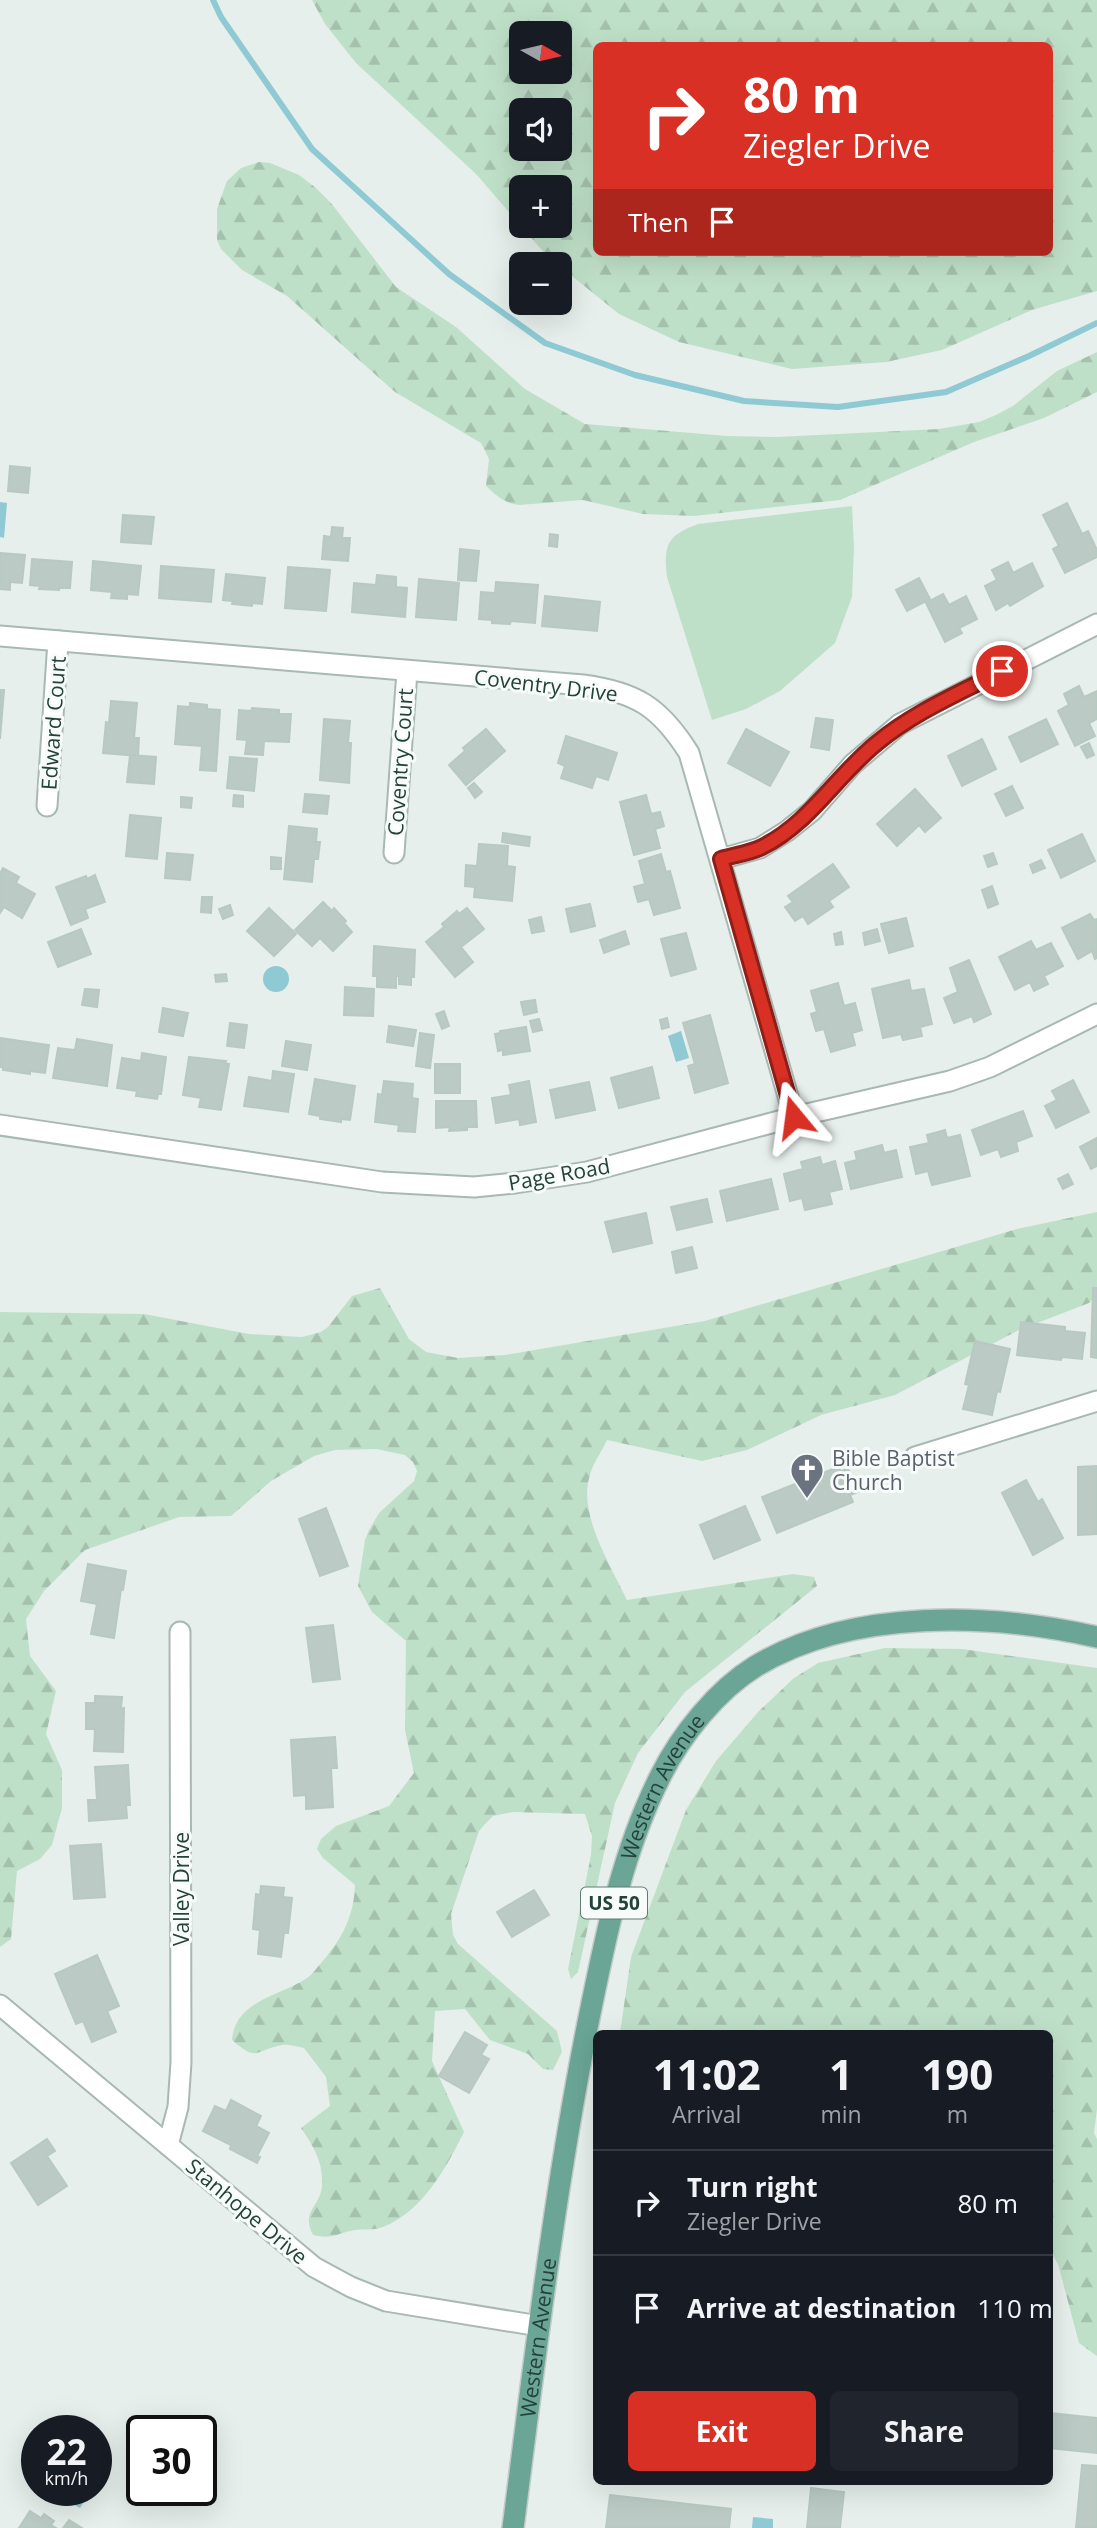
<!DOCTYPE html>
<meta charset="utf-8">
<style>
body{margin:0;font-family:"Open Sans",sans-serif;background:#20242c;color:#f1f3f6;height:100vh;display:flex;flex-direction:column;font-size:26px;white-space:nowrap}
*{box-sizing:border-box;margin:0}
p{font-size:23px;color:#9ea1a6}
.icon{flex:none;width:38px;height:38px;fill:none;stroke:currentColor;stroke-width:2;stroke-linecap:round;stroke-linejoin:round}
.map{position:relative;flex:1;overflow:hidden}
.panel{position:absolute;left:593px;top:2030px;width:460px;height:455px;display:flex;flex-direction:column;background:#171b24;border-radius:10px;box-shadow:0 7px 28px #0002}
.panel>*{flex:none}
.guide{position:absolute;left:593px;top:42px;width:460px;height:214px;border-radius:10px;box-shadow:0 7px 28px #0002;background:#d93025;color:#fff;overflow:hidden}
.needle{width:46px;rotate:98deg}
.tools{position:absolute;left:509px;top:21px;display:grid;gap:14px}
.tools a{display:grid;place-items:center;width:63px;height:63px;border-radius:10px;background:#171b24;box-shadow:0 7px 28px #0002;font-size:35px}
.speed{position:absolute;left:21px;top:2415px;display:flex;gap:14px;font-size:35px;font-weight:700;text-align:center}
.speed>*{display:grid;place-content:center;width:91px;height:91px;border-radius:50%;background:#171b24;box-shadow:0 7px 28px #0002;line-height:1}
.speed small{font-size:18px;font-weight:400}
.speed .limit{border:4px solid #111;border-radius:10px;background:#fff;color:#111}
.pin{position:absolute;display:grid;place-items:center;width:60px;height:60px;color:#fff;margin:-30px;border:4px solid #fff;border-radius:50%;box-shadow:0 2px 7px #0007}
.me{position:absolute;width:77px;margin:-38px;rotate:344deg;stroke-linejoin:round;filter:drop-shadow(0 0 5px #0008)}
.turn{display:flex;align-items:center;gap:24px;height:147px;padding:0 35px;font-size:32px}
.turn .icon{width:91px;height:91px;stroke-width:2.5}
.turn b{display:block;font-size:49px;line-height:60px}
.then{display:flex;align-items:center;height:66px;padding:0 35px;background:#0003;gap:14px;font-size:26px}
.eta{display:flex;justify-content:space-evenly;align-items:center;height:119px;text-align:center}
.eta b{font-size:42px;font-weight:700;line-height:49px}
.primary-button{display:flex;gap:14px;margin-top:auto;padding:14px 35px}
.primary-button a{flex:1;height:80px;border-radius:10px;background:#d93025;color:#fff;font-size:28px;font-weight:700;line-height:80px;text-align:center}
.primary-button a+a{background:#20242c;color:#f1f3f6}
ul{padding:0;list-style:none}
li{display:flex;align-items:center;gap:21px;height:105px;padding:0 35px;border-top:2px solid #363941}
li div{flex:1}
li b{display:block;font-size:26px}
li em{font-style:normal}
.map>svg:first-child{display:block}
</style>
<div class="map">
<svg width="1097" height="2528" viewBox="0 0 1097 2528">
<defs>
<pattern id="forest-firs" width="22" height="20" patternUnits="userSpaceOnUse" patternTransform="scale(1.75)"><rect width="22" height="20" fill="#bfe0c8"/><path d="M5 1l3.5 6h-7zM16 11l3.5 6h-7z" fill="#a4c1ad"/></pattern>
</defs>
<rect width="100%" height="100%" fill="#e6efeb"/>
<g fill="url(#forest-firs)" fill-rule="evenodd">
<path d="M312 0H1097V291L1032 310 942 350 886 362 792 369 679 342 619 314 547 256 476 174 356 63 325 24ZM522 33H560V72H522ZM597 46H1050V252H597ZM522 110H560V149H522ZM522 187H560V226H522Z"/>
<path d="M259 162 270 163 299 175 316 188 331 203 396 287 456 327 525 389 585 424 727 436 777 437 939 429 979 422 996 415 1013 406 1057 371 1097 352V392L1044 418 974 442 840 500 694 516 643 514 583 500 519 505C504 503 497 496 486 486L489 459 481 443 395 392 287 296 242 270 221 249 217 240V209L227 181 241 168Z"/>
<path d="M1097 1212V1295L1089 1303 1019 1330 895 1395 821 1415 747 1450 702 1461 607 1440C602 1451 593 1463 590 1475 577 1513 611 1566 627 1600L793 1574 814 1577 817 1586 685 1692 638 1753 615 1803 578 1972 571 1979 568 1969 591 1855 592 1836 585 1814 513 1812 493 1816 485 1824 479 1831 451 1914 453 1935 458 1944 557 2031 562 2052 553 2070 543 2069 528 2054 490 2040 465 2009 435 2011 432 2061 464 2132C446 2168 423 2211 383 2227 373 2231 360 2228 350 2231 334 2235 331 2239 313 2235 300 2210 322 2206 322 2184 323 2161 313 2146 301 2128L330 2106 326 2077 304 2048C298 2047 289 2044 282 2045 255 2050 258 2063 232 2040 235 2000 281 1996 307 1978 313 1974 317 1967 322 1962 342 1939 354 1916 355 1885L323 1858 317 1849 321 1839 336 1826 389 1806 414 1773 405 1730 406 1641 372 1612 358 1586 365 1540 369 1530 379 1513 414 1481 417 1471 413 1462 405 1455 376 1449 335 1450 314 1456 271 1481 231 1516 179 1517 85 1550 44 1591 26 1619 30 1656 56 1691 46 1734 62 1770V1808L52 1845 40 1859 17 1871 11 1939 0 1947V1312L144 1314 249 1334 302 1337 321 1332 328 1327 352 1296 380 1288 409 1339 426 1352 458 1358 505 1355 705 1321 1017 1229Z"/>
<polygon points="885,1648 962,1649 1097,1668 1097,2109 1094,2133 1097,2139 1097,2356 1079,2343 1058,2264 1050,2251 1050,2034 620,2033 631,1957 686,1810 716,1761 759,1711 794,1678 818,1663"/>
</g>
<path fill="#bfe0c8" d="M852 506 854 548 852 597 835 643 780 691 746 709 712 720 667 577C663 544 668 535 698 524Z"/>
<g fill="#8ec9d4">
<polygon points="0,502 7,503 4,538 0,537"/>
<circle cx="276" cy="979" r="13"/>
<polygon points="681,1031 689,1058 676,1062 668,1036"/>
<polygon points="49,2490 87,2490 90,2492 80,2508"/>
<polygon points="753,2517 773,2519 773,2528 752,2528"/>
</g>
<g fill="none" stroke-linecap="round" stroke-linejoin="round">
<polyline stroke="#8ec9d4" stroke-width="6" points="213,0 221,17 312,149 449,274 545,343 635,375 744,401 838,407 946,392 1029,356 1097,323"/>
</g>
<g fill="#bbcac4" stroke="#b8c9c2" stroke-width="2">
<polygon points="10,466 30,468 28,493 8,491"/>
<polygon points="1067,503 1082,534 1088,531 1097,550 1097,557 1065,573 1053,549 1059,546 1043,515"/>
<polygon points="123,515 154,517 151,544 121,542"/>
<polygon points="332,527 343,528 342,538 350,538 348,561 322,559 324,536 331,537"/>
<polygon points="550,534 558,535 557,547 549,546"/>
<polygon points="460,549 479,551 476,581 458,580"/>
<polygon points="0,553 25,555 22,583 10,582 10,590 0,589"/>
<polygon points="32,559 72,562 70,588 59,588 59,590 39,589 40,586 30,585"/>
<polygon points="93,561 141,566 138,595 127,594 127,599 111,598 112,592 91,590"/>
<polygon points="1008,562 1013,573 1032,563 1043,586 1010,606 1008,603 996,610 985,586 997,580 992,570"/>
<polygon points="161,566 214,570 211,602 159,598"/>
<polygon points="288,567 330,570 326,611 285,608"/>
<polygon points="226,574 265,578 262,604 252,603 252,606 232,604 233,601 223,600"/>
<polygon points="377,575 396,577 396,587 407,588 405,617 352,612 354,583 376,585"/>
<polygon points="919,578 930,599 907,611 896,590"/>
<polygon points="419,579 459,583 456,620 416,617"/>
<polygon points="496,582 538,585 535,623 511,621 510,624 492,623 492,620 479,619 481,592 495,593"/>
<polygon points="943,594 949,605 966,596 977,619 959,628 962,633 945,642 926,603"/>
<polygon points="545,596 600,602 597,631 542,626"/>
<polygon points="1079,686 1084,697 1097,691 1097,719 1089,723 1095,736 1075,746 1058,711 1069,705 1064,694"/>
<polygon points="0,690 4,690 0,739"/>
<polygon points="111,701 137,703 134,738 139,738 138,756 103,753 106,722 109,723"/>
<polygon points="190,703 207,705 207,709 220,710 216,771 200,770 202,746 175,744 178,706 190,707"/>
<polygon points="252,708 279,710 279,714 291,714 289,742 264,741 263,755 245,754 247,740 237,739 239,710 251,711"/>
<polygon points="816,718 833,720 829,750 811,747"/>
<polygon points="324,719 350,721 348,743 351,743 349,783 320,780"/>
<polygon points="1046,719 1058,744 1021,762 1009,737"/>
<polygon points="486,729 505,751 466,785 449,765 465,751 463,748"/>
<polygon points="746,729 789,752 770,786 728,763"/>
<polygon points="566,736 617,753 608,780 596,776 592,788 561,778 565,766 558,763"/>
<polygon points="982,739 996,769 962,786 948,756"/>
<polygon points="1089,743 1094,755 1087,758 1081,747"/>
<polygon points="130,755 156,757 154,784 127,782"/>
<polygon points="230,757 257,759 254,791 227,788"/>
<polygon points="474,783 482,792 475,798 468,788"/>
<polygon points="1012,786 1023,808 1006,816 995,794"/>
<polygon points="915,789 941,818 925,832 919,825 897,846 877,824"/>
<polygon points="305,794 329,796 327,814 303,812"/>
<polygon points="234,795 243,796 243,807 233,806"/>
<polygon points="646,795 651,814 660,812 664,826 655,829 660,848 634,855 620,802"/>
<polygon points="181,797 192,798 191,808 181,807"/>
<polygon points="130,815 161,818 157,859 126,856"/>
<polygon points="289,826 317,829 316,842 320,842 318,859 314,859 312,882 284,879"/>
<polygon points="503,833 530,837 529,846 502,842"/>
<polygon points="1082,834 1095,861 1061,878 1048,850"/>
<polygon points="479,844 508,846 507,866 515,867 512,901 474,897 475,887 465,886 466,865 477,866"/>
<polygon points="167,853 193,855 190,880 165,878"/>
<polygon points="993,853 997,864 988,867 984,856"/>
<polygon points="661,854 666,872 670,871 680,908 654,915 649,899 638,902 634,887 645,884 639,861"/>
<polygon points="271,857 281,858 281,869 271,869"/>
<polygon points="1041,860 1045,868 1033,873 1030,865"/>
<polygon points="833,864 849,887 829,901 833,907 808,924 803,916 795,921 785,907 793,902 788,896"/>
<polygon points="3,868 19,877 16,883 35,894 22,918 4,907 0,913 0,874"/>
<polygon points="95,875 105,902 85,909 88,918 71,925 56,887 86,876 87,879"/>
<polygon points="992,886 998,904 988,908 982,890"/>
<polygon points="202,897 212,897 211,913 201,912"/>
<polygon points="323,902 332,911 334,908 346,921 344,923 352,932 333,951 320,938 312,946 295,930"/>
<polygon points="590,904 595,926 571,932 566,909"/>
<polygon points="230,905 233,915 223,919 219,909"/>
<polygon points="269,908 296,934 274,956 247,931"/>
<polygon points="467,908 484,929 461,947 473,962 455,977 426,942 444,927 442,924 457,911 459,914"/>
<polygon points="1090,914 1094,920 1097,919 1097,958 1095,959 1092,951 1078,959 1062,928"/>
<polygon points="541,917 544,931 532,933 529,920"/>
<polygon points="906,918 913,946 889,953 881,924"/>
<polygon points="81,929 91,954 58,967 48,942"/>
<polygon points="877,929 880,941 865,945 863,933"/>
<polygon points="625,931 629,944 604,953 600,940"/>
<polygon points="841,932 843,944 836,945 834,934"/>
<polygon points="686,933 696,969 671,976 661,939"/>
<polygon points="1031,941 1036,950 1051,943 1063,966 1044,976 1048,984 1034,991 1030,982 1015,990 999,957"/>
<polygon points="374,946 415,950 414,977 411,977 411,985 399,984 399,976 396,976 396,988 377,987 377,976 373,976"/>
<polygon points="969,960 991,1014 974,1022 972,1016 954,1023 944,998 958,992 950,968"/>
<polygon points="226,974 227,981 216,982 215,975"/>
<polygon points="909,980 911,991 924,989 932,1024 920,1027 922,1036 903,1040 901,1034 883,1038 872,989"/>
<polygon points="838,983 844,1006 855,1003 862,1030 852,1033 855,1045 831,1052 824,1029 816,1031 811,1014 817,1012 811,991"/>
<polygon points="345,987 374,989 373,1016 344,1015"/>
<polygon points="85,989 99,990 97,1007 82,1005"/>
<polygon points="535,1000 537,1012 524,1015 521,1002"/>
<polygon points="163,1008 188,1013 183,1036 159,1032"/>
<polygon points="444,1011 449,1026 442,1029 436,1014"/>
<polygon points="710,1015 728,1083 695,1093 688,1066 695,1064 683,1023"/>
<polygon points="667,1018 669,1027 662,1029 660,1020"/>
<polygon points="539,1019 542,1030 533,1032 530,1021"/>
<polygon points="230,1023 247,1025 244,1048 227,1046"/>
<polygon points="389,1026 416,1030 413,1046 387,1042"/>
<polygon points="526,1027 530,1051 503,1055 503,1050 498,1051 495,1034 500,1033 500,1031"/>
<polygon points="420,1033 434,1035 430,1068 416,1066"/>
<polygon points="0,1038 49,1045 45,1073 30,1071 30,1074 3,1070 3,1067 0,1067"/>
<polygon points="77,1039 112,1045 107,1086 53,1078 58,1048 75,1050"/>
<polygon points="286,1041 311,1045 307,1070 282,1066"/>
<polygon points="142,1053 166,1057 161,1094 158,1094 157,1099 136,1096 137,1091 117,1088 122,1058 141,1061"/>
<polygon points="189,1057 226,1061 225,1063 229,1064 221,1110 199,1107 201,1098 183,1095"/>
<rect x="435" y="1064" width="25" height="29"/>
<polygon points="652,1067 659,1098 619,1108 611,1078"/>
<polygon points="273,1071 294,1074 288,1112 244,1106 249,1077 272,1081"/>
<polygon points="315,1079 355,1086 350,1120 341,1119 341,1122 320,1119 320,1116 309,1114"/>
<polygon points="1073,1080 1089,1112 1056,1128 1045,1106 1057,1100 1052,1091"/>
<polygon points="384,1081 413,1084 412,1098 418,1099 415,1132 398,1131 399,1125 375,1122 378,1094 382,1095"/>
<polygon points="529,1081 536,1122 520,1125 519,1119 496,1123 492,1098 511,1095 509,1085"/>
<polygon points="589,1082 595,1110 556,1118 550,1090"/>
<polygon points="436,1101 476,1101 477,1127 467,1127 467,1130 449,1131 450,1127 436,1128"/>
<polygon points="1023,1111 1032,1136 1016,1142 1018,1151 1001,1157 998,1149 981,1155 972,1130"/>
<polygon points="945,1130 947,1138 960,1135 970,1176 932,1185 928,1171 916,1174 910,1147 929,1143 927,1135"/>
<polygon points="1097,1138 1097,1166 1091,1169 1080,1147"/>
<polygon points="882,1145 884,1153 896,1150 902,1177 851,1189 845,1163 857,1160 855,1152"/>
<polygon points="820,1157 822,1165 835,1161 842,1189 829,1192 832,1204 805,1210 802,1198 790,1201 784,1174 803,1169 801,1162"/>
<polygon points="1068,1174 1073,1184 1063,1189 1058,1179"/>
<polygon points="771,1179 778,1209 727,1221 720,1191"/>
<polygon points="707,1199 712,1222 677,1230 671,1207"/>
<polygon points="646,1213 652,1243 613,1252 605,1222"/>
<polygon points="692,1247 697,1268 676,1273 672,1252"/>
<polygon points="1093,1288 1097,1288 1097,1358 1091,1357"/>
<polygon points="1021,1322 1065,1327 1065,1331 1085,1333 1082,1359 1062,1357 1061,1360 1017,1355"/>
<polygon points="975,1341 1010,1349 1000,1392 997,1391 992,1415 963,1409 969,1385 965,1384"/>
<polygon points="1097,1466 1097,1534 1078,1535 1078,1467"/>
<polygon points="838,1467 841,1471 848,1469 858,1492 850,1495 853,1502 777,1533 762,1497"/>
<polygon points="1026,1480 1038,1502 1042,1499 1063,1538 1033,1555 1002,1493"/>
<polygon points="745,1506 760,1540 714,1559 700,1525"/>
<polygon points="326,1508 348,1566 320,1576 299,1519"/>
<polygon points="88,1564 126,1571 123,1590 121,1589 114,1638 91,1634 97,1604 81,1601"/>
<polygon points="333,1625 340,1679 313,1682 306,1628"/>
<polygon points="95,1696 122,1697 121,1709 124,1708 123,1752 94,1751 95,1729 86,1729 86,1703 95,1703"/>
<polygon points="335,1737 337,1768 331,1768 333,1807 306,1809 306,1795 294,1796 291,1740"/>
<polygon points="128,1765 130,1805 126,1805 127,1818 89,1821 88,1800 97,1800 95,1767"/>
<polygon points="101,1844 105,1897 74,1899 70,1846"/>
<polygon points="261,1886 284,1888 283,1897 292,1898 288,1933 284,1933 281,1957 258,1954 260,1930 253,1929 256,1894 260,1895"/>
<polygon points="534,1890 549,1915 512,1937 497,1912"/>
<polygon points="97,1955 119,2006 107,2011 116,2032 92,2042 83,2021 76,2024 55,1974"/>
<polygon points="465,2032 487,2045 481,2055 489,2059 469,2093 439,2076"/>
<polygon points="231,2100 261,2116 256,2126 269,2133 257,2156 260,2157 257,2163 230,2149 231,2145 203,2131 215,2106 226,2111"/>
<polygon points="47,2139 55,2151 47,2156 67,2186 38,2205 11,2163"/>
<polygon points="1050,2413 1097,2418 1097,2453 1050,2448"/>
<polygon points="1082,2465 1097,2466 1097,2528 1076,2528"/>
<polygon points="811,2488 844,2492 840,2528 807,2528"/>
<polygon points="610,2495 731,2509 729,2528 606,2528"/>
<polygon points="30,2511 41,2518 44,2514 54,2521 51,2525 56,2528 19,2528"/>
<polygon points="69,2520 82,2528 63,2528"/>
</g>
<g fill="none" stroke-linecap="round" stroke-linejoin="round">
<defs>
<g id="minor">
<path d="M0 636 583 685C636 692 660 707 689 753L794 1117"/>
<polyline points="47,806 58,641"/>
<polyline points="394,853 407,671"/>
<polyline points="721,859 760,848 787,831 812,811 853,764 900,724 1097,624"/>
<polyline points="0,1125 382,1182 474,1187 515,1183 587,1172 794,1117 950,1081 990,1067 1097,1014"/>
<polyline points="915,1457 1097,1401"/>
<polyline points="0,2005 314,2267 351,2287 386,2301 539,2326"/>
<polyline points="168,2145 178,2107 181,2062 180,1632"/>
</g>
<g id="primary">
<path id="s1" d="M513 2528C535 2357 555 2187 589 2018 606 1935 622 1852 661 1775 681 1735 717 1690 756 1666 853 1608 990 1613 1097 1637"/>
</g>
</defs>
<use href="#minor" stroke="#a8b8b2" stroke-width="23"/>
<use href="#primary" stroke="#c2cac8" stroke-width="24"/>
<use href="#minor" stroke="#fff" stroke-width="19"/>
<use href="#primary" stroke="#6aa596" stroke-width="21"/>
</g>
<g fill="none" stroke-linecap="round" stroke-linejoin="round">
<defs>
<path id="route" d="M794 1117 721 859C734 855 750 853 762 847 810 823 836 776 877 743 914 712 960 693 1002 671"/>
</defs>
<use href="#route" stroke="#8d1f18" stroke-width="18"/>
<use href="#route" stroke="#d93025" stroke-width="12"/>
</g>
<defs>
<symbol id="church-pin" viewBox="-11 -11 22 30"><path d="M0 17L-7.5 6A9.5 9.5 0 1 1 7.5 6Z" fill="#6b7280" stroke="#f7fbf9"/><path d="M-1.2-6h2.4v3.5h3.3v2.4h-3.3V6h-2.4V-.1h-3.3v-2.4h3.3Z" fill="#fff"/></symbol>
</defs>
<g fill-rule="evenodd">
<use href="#church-pin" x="788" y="1451" width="38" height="52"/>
</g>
<g text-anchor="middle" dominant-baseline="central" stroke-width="6" stroke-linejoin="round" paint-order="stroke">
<rect fill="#f7fbf9" stroke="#637a73" stroke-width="2" x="581" y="1887.5" width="66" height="31" rx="5"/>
<g font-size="19" font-weight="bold" fill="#24423a">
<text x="614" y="1903">US 50</text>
</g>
<g font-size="21" fill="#24423a" stroke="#f7fbf9">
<text transform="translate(546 685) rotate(7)">Coventry Drive</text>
<text transform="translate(53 723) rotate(-86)">Edward Court</text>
<text transform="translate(400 762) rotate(-86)">Coventry Court</text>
<text transform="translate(559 1174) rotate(-10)">Page Road</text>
<text stroke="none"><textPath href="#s1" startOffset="760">Western Avenue</textPath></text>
<text transform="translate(181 1889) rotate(-90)">Valley Drive</text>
<text transform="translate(247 2211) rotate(40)">Stanhope Drive</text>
<text stroke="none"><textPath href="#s1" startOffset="192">Western Avenue</textPath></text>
</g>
<g font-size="21" fill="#5b616d" stroke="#f7fbf9" text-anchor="start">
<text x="832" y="1458">Bible Baptist<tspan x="832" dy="24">Church</tspan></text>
</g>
</g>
</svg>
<div class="tools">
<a><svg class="needle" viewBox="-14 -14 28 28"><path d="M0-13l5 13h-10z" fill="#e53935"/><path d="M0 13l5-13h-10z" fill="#9ea1a6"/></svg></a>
<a><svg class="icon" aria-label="sound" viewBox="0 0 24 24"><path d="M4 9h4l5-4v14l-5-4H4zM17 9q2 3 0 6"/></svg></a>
<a>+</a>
<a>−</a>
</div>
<div class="speed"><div>22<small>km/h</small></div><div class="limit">30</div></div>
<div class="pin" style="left:1002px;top:671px;background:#d93025"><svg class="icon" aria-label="arrive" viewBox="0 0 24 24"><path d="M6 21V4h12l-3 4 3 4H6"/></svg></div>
<svg class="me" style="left:794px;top:1117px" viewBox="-20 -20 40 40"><path d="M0-17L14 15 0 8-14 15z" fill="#d93025" stroke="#fff" stroke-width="4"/></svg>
<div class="guide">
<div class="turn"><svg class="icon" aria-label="right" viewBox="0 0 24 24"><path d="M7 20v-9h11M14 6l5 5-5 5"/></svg><div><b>80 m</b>Ziegler Drive</div></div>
<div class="then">Then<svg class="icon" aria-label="arrive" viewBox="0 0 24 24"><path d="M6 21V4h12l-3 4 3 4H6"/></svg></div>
</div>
<section class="panel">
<div class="eta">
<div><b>11:02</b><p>Arrival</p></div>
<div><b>1</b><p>min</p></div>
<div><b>190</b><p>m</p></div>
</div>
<ul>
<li><svg class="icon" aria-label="right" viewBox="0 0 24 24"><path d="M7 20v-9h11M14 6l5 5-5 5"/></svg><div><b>Turn right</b><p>Ziegler Drive</p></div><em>80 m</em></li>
<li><svg class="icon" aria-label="arrive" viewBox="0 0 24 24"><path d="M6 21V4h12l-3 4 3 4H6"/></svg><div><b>Arrive at destination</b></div><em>110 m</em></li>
</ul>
<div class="primary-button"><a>Exit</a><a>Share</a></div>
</section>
</div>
